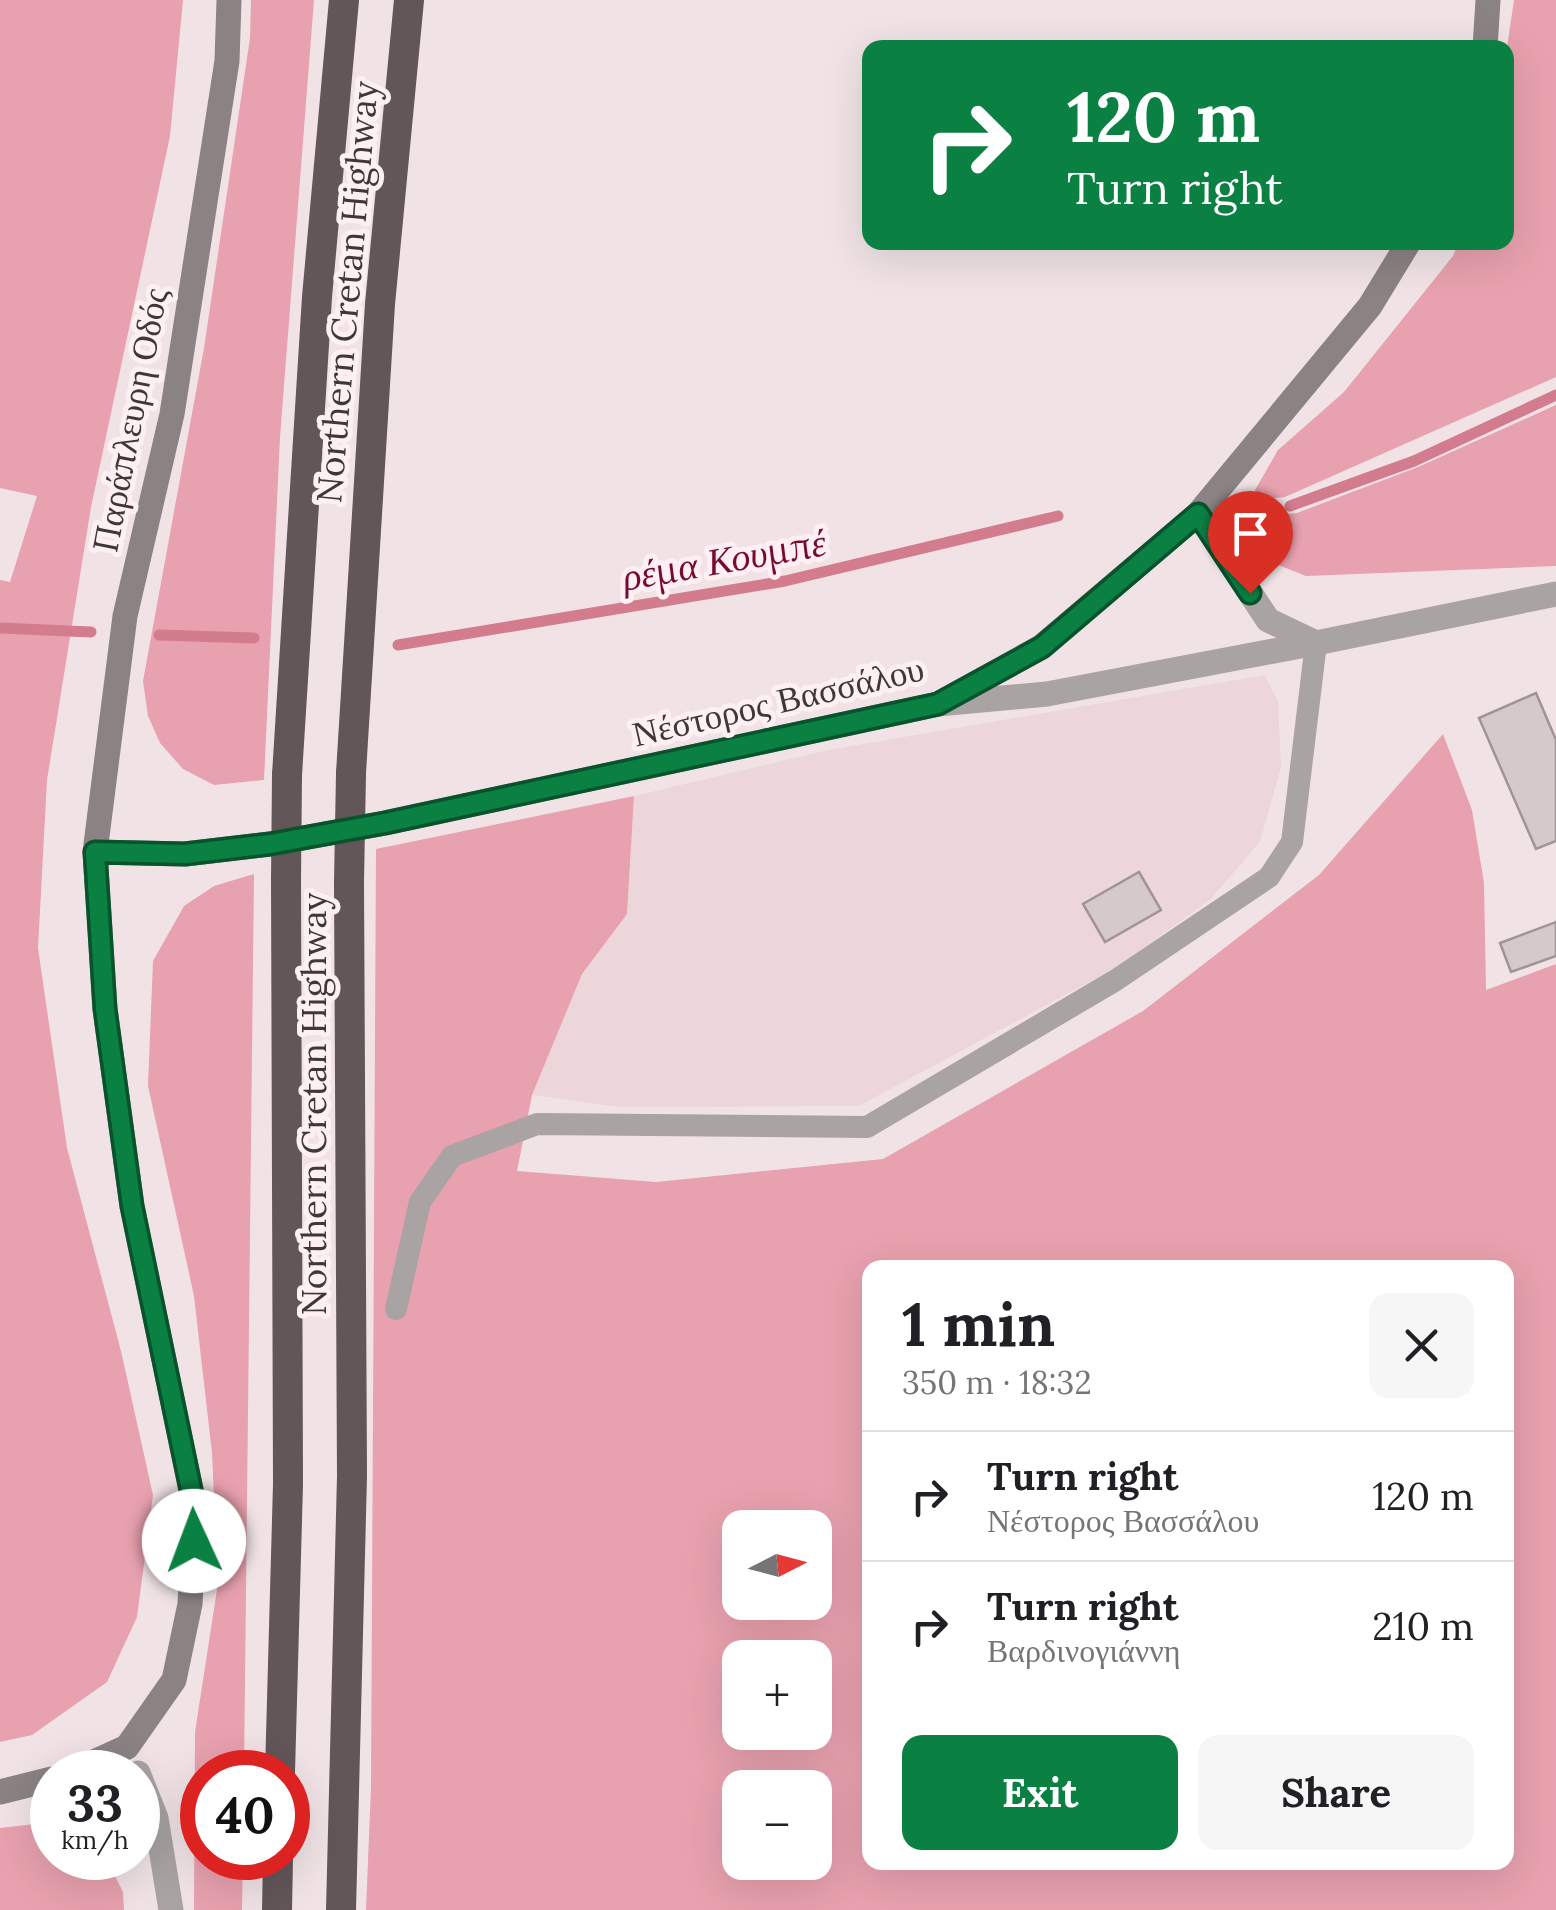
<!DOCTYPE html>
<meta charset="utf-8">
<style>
body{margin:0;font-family:Lora,serif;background:#f6f6f6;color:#202124;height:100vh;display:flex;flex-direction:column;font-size:38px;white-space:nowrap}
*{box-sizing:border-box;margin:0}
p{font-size:32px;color:#757577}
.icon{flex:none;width:55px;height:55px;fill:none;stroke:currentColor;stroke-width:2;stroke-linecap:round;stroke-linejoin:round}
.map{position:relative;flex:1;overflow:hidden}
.sheet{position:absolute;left:862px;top:1260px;width:652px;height:610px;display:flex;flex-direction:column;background:#fff;border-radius:20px;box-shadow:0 10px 40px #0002}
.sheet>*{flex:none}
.banner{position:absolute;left:862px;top:40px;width:652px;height:210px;border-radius:20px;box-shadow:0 10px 40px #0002;background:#0b8043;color:#fff;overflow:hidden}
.needle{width:65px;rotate:84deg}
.fabs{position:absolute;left:722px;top:1510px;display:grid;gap:20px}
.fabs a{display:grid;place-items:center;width:110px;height:110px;border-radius:20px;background:#fff;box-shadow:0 10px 40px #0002;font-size:50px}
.speed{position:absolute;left:30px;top:1750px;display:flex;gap:20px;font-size:50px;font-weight:700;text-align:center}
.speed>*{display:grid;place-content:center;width:130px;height:130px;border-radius:50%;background:#fff;box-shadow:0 10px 40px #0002;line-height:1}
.speed small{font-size:25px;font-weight:400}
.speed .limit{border:15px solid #d22;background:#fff;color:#111}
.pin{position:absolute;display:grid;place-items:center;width:85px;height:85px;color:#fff;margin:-102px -42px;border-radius:50% 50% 50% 0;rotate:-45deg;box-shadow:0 0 10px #0007}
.pin .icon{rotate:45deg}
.me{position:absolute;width:110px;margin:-55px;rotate:358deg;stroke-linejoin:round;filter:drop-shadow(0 0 8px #0008)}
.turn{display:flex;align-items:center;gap:35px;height:210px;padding:0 40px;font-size:45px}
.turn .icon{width:130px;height:130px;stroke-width:2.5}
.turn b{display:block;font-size:70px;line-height:85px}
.round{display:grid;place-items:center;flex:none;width:105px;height:105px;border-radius:20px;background:#f6f6f6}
.overview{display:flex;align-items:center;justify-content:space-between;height:170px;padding:0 40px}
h1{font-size:60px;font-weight:700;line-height:75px}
.action{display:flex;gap:20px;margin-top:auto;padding:20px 40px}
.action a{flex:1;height:115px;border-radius:20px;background:#0b8043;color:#fff;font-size:40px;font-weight:700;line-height:115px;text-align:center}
.action a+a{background:#f6f6f6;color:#202124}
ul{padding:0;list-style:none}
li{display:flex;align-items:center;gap:30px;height:130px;padding:0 40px;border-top:2px solid #e0e0e0}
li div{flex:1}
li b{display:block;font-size:38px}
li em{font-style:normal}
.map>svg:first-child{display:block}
</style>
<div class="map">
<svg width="1556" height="1910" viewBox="0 0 1556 1910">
<rect width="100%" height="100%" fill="#f1e3e5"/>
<polygon fill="#edd6da" points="1264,675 1278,701 1281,767 1260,842 1210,900 1117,967 859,1106 619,1107 532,1095 582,974 627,914 634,796 828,750"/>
<g fill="#e8a1ae" fill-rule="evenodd">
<polygon points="0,0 183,0 170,136 91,507 47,780 38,948 67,1148 121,1351 153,1495 137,1617 107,1682 32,1735 0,1742 0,580 10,582 37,496 0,488"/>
<polygon points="251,0 314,0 280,437 264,780 214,785 183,769 160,743 148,716 143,681 204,348 250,38"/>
<polygon points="1514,0 1556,0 1556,377 1285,497 1257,500 1255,490 1278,450 1344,392 1453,256 1458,243 1508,242 1507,47"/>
<polygon points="1556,405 1556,566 1306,576 1276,564 1260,516 1297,513 1418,467"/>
<path d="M1443 734 1472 810 1484 883 1486 990 1556 964V1910H366L371 1787 376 849 634 796 627 914 582 974 532 1095 517 1171 656 1182 883 1159 1143 1011 1319 875ZM870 1268H1508V1862H870ZM740 1528H815V1602H740ZM740 1658H815V1732H740ZM740 1788H815V1862H740Z"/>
<polygon points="254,874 244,1772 202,1772 202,1858 243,1858 242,1910 194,1910 195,1732 218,1583 212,1453 194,1296 148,1086 153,961 184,906 214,886"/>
<polygon points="52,1822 52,1858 106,1858 123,1892 124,1910 0,1910 0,1828"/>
</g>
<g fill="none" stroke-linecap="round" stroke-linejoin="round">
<g stroke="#d37c8d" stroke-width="11">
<polyline points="1290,506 1414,461 1556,395"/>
<polyline points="0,628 91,632"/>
<polyline points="159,635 254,638"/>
<polyline points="398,645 785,581 1058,516"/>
</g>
</g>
<g fill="#d6c9cb" stroke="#a19496" stroke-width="2.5">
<polygon points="1536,693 1556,740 1556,841 1536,849 1479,718"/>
<polygon points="1139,872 1161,910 1105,942 1083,904"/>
<polygon points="1556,922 1556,956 1511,972 1500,943"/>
</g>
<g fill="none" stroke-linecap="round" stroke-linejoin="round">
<polyline stroke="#a9a3a3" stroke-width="22" points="396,1309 420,1202 452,1156 537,1124 867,1127 1116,980 1269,877 1292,842 1316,643"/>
<g stroke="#a9a3a3" stroke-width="25">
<polyline points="1198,514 1268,620 1316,643 1556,594"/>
<polyline points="938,704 1047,694 1316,643"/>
<polyline points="138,1773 156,1818 171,1910"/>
</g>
<g stroke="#8a8283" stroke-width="25">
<polyline points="1485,48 1488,0"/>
<polyline points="95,852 185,854 270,844 385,823 938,704 1041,647 1198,514 1370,306 1409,242"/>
<polyline points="72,1772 127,1747 174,1680 190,1604 195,1509 132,1206 105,1009 95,852 125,616 172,414 227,61 229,0"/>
<polyline points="0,1792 52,1779"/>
</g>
<g stroke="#625658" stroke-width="30">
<polyline points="351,773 380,304 409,0"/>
<polyline points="287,775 317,297 344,0"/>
<polyline points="280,1772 288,1484 286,880"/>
<polyline points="277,1910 278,1858"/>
<polyline points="341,1910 352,1476 349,882"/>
</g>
<g stroke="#625658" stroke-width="30">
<polyline points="286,880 287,775"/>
<polyline points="349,882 351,773"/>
</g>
</g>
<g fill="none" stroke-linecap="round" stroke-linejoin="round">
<defs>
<polyline id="route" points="194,1541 195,1509 132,1206 105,1009 95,852 185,854 270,844 385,823 938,704 1042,647 1198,514 1250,593"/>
</defs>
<use href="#route" stroke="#07532c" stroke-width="25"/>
<use href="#route" stroke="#0b8043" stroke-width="18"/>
</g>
<g text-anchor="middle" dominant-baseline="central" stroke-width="10" stroke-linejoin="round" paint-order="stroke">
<g font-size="35" fill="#3e3839" stroke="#fef0f2">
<text transform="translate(347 292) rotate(-85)">Northern Cretan Highway</text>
<text transform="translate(130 420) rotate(-79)">Παράπλευρη Οδός</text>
<text transform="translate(778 701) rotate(-13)">Νέστορος Βασσάλου</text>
<text transform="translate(313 1104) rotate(-90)">Northern Cretan Highway</text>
</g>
<g font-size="38" font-style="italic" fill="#760a32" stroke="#fef0f2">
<text transform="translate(724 559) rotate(-10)">ρέμα Κουμπέ</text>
</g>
</g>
</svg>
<div class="fabs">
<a><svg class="needle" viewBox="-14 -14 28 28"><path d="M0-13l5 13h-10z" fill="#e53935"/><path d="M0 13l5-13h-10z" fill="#757577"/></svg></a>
<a>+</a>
<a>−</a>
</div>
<div class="speed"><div>33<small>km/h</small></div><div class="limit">40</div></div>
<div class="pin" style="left:1250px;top:593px;background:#d93025"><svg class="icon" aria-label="arrive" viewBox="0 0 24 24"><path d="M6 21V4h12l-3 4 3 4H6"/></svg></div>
<svg class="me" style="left:194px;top:1541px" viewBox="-20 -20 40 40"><circle r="19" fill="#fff"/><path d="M0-13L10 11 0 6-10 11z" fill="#0b8043"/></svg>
<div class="banner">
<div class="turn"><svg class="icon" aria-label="right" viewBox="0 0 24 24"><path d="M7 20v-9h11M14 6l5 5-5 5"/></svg><div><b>120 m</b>Turn right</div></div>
</div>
<section class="sheet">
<div class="overview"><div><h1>1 min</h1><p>350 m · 18:32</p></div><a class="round"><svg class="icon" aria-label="close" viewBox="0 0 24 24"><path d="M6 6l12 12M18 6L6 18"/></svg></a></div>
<ul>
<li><svg class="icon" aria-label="right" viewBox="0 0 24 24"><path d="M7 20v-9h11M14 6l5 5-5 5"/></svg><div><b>Turn right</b><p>Νέστορος Βασσάλου</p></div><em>120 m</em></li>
<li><svg class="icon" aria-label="right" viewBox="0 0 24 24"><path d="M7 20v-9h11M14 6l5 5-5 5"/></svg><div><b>Turn right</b><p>Βαρδινογιάννη</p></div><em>210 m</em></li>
</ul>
<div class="action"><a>Exit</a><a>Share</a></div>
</section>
</div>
